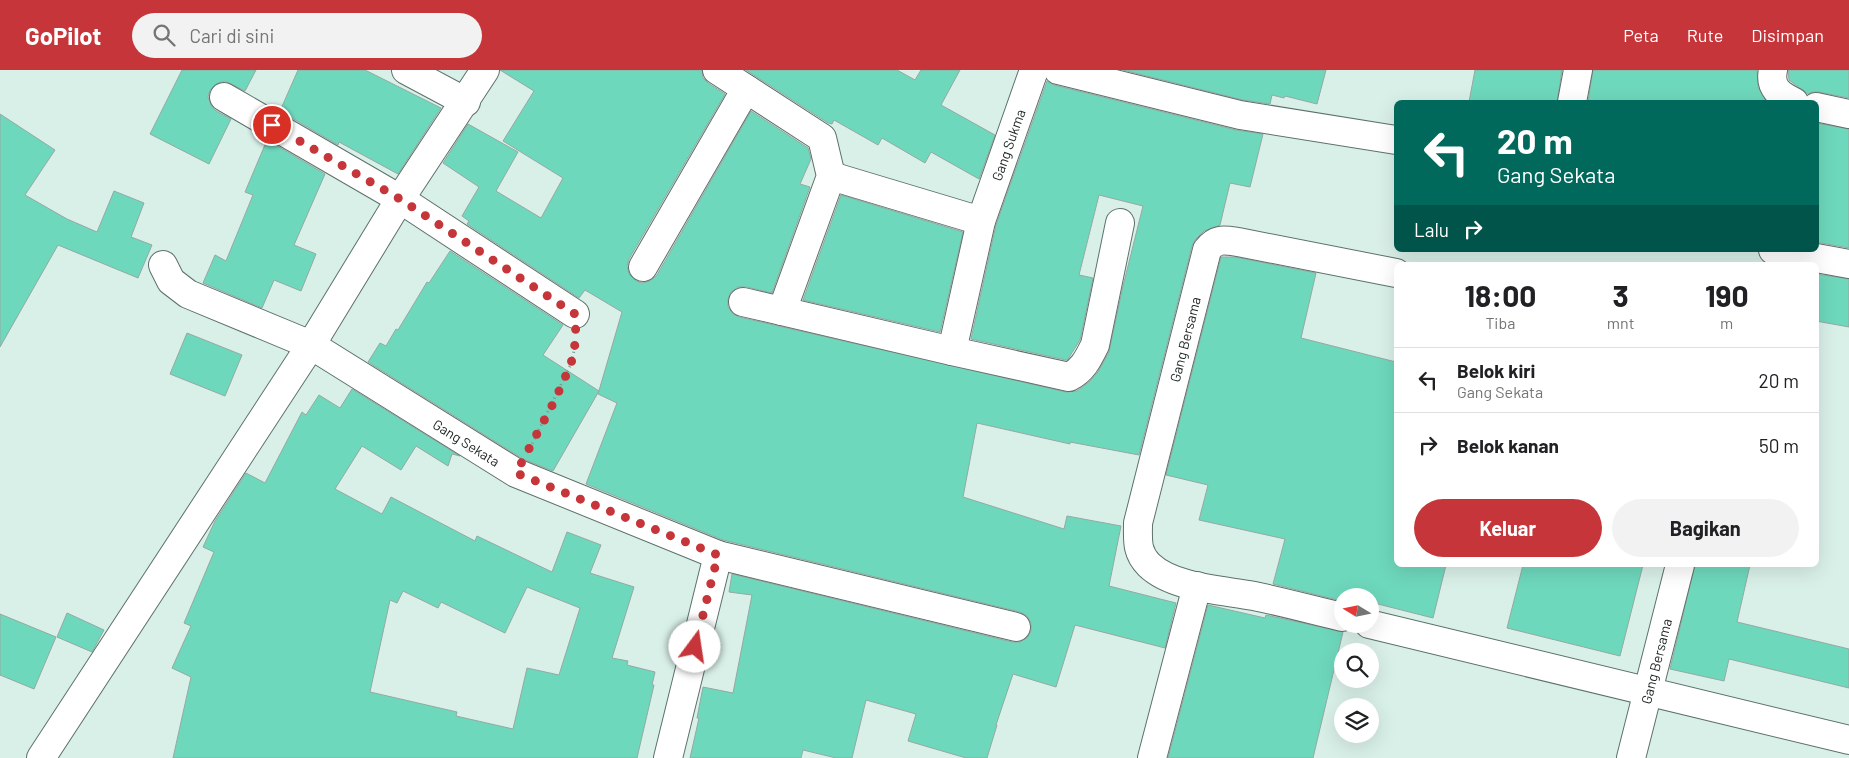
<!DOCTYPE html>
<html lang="id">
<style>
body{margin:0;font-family:Barlow,sans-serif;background:#f2f2f2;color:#202124;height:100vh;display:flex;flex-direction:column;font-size:19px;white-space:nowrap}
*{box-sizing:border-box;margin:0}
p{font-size:16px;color:#757577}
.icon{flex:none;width:28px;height:28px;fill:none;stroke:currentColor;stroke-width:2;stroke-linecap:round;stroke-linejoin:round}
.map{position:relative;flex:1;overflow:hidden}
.sheet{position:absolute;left:1394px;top:192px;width:425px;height:305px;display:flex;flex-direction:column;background:#fff;border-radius:8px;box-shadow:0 5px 20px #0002}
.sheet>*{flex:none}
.top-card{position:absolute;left:1394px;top:30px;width:425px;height:152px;border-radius:8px;box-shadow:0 5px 20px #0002;background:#00695c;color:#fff;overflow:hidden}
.needle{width:32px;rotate:280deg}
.buttons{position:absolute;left:1334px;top:518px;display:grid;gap:10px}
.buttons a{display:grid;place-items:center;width:45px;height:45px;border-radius:50%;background:#fff;box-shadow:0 5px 20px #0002;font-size:25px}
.pin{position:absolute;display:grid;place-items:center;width:42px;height:42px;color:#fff;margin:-21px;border:2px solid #fff;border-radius:50%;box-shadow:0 1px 5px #0007}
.me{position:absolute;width:55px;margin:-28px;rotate:14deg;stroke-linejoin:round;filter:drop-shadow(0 0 4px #0008)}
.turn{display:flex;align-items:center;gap:18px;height:105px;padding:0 20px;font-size:22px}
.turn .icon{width:65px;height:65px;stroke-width:2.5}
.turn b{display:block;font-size:35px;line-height:42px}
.then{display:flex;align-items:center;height:48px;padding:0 20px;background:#0003;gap:10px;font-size:19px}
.eta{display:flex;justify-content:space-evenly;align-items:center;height:85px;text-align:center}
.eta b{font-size:30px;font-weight:700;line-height:35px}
.action{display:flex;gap:10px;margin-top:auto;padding:10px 20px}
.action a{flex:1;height:58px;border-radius:30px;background:#c53539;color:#fff;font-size:20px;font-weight:700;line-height:58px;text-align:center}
.action a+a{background:#f2f2f2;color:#202124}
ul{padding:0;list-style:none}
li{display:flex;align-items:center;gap:15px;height:65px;padding:0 20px;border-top:1px solid #e0e0e0}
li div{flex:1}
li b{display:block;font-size:19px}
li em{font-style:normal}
header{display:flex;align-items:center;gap:30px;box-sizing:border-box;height:70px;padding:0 25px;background:#c53539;color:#fff}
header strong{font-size:24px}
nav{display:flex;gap:28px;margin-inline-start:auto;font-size:18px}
.search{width:350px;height:45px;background:#f2f2f2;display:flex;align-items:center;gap:12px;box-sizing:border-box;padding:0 18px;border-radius:28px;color:#757577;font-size:19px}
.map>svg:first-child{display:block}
</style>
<header>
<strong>GoPilot</strong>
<div class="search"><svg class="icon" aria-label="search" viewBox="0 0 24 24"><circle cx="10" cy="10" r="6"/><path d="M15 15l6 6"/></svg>Cari di sini</div>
<nav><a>Peta</a><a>Rute</a><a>Disimpan</a></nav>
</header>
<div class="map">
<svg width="1849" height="688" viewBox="0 0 1849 688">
<rect width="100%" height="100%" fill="#d9f0e9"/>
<g fill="#6ed8bc" stroke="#94a9a2" fill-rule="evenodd">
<polygon points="182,0 256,0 245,21 225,11 216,14 210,20 208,27 211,35 216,41 231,49 209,94 150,64"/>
<polygon points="298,0 365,0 441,38 398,104 339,72 338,75 280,41"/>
<polygon points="500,0 702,0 703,8 708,13 725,24 629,189 627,196 629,204 636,211 642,213 650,211 657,205 751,41 808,78 811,89 800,114 810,117 772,223 747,217 738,217 731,222 728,229 728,237 733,244 739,247 1066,322 1077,321 1089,312 1098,302 1109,282 1123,216 1143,136 1099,125 1079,205 1093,208 1080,270 1068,289 1066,290 971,269 996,155 1047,11 1054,15 1236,60 1263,64 1250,117 1230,113 1220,155 1204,161 1195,170 1192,176 1139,385 1070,372 1070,374 977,353 963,427 1064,459 1067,446 1121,456 1109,516 1176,533 1165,578 1075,555 1056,617 1013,604 996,655 997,655 987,688 966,688 908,671 916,644 866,630 852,688 836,688 803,680 801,688 690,688 699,648 697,648 703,617 733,623 752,525 729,522 732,504 1012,572 1020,572 1027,568 1031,561 1031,553 1027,546 1020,542 723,470 586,414 617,333 598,324 622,242 585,220 579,228 467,154 469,151 462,146 479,117 443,93 468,54 518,82 496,121 541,148 563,108 503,71 534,21"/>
<polygon points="746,0 897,0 915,10 921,0 960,0 941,35 995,65 979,109 931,82 925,93 882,68 878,75 834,50 832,54 828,53"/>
<polygon points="1123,0 1326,0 1317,34 1285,26 1284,28 1272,25 1270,34 1243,30"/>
<polygon points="1475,0 1562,0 1557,32 1469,32"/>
<polygon points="1593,0 1757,0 1758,17 1767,32 1588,32"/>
<polygon points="1788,0 1849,0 1849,28 1819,22 1812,22 1808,24 1789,10"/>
<polygon points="0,44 55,80 25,125 67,149 97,162 114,121 144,133 131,167 152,175 138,208 58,175 0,277"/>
<polygon points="1816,53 1849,59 1849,178 1816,172"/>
<polygon points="267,70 325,104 294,175 316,184 301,221 274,210 262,238 203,213 215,185 226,191 253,125 245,122"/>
<polygon points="841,125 963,162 940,262 803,230"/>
<polygon points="450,181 563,255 543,285 599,321 553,401 523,389 368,292 380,273 386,276 396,259 398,260 427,212 429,213"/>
<polygon points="1221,187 1235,187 1316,203 1301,268 1396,292 1396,495 1446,495 1433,548 1370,532 1370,526 1342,526 1342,531 1273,514 1285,469 1199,450 1208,415 1166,405"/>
<polygon points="1816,204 1849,209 1849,257 1816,251"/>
<polygon points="187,263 242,285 225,326 170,304"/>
<path d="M352 319 460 386 452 384 448 396 416 376 401 400 362 376 335 419 382 444 391 427 475 471 477 466 552 502 567 462 601 475 590 503 634 517 612 588 628 591 627 595 655 602 652 615H654L637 688H173L191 607 172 598 191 556 184 553 214 482 203 477 215 451 246 403 265 413 302 342 306 345 319 325 340 338ZM527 517 580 538 559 605 527 598 513 659 456 646 457 642 370 622 390 530 397 533 403 521 438 538 441 532 505 563Z"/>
<polygon points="1523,495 1643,495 1620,586 1507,558"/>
<polygon points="1695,495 1750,495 1737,552 1849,579 1849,618 1729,589 1724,611 1670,599"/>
<polygon points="1208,535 1265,548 1266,545 1343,562 1313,688 1168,688"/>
<polygon points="67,543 104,560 92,582 57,567"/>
<polygon points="0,544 56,567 34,619 0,605"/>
</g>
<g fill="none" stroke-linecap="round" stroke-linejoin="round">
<defs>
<g id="minor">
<polyline points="406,0 466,32"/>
<polyline points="717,0 822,68 831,106 782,241"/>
<polyline points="1058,0 1240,45 1396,70"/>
<path d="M1773 0C1769 18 1780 25 1794 32"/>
<polyline points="224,27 400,129 575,244"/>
<polyline points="1572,32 1578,0"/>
<polyline points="1816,37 1849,44"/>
<polyline points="831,106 981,151"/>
<polyline points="1773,180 1849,194"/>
<path id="s1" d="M163 195 171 211 188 224 311 275 516 403 718 485 668 688"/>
<polyline points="643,197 746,19"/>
<path d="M743 232 952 281 1069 307C1083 300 1088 289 1095 275L1120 153"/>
<path id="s2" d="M952 281 981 151 1034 0"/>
<polyline points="718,485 1016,557"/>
<path id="s3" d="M1342 547C1313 540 1283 532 1254 526 1222 520 1173 518 1149 495 1136 482 1138 470 1138 453L1207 180C1216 168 1224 170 1238 172L1396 203"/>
<polyline points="1369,554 1849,670"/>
<polyline points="41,688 311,275 400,129 485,0"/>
<polyline points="1152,688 1197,516"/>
<path id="s4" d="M1631 688 1680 495"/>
</g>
</defs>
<use href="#minor" stroke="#5d716b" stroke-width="30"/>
<polyline stroke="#84948f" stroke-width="3" stroke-dasharray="1 4" stroke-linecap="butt" points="530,378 571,294 576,272"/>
<use href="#minor" stroke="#fff" stroke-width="28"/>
</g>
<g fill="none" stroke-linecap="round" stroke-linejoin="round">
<polyline stroke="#c53539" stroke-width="9" stroke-dasharray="0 16.2" points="272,55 400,129 575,244 576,269 571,294 555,330 516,403 718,485 695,577"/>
</g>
<g text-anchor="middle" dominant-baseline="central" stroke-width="4" stroke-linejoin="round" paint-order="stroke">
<g font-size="14" fill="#1c2522" stroke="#e6fdf6">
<text stroke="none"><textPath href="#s2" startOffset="214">Gang Sukma</textPath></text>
<text stroke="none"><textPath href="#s3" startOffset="436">Gang Bersama</textPath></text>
<text stroke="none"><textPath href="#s1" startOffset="356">Gang Sekata</textPath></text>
<text stroke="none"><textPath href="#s4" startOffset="100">Gang Bersama</textPath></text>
</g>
</g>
</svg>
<div class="buttons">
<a><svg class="needle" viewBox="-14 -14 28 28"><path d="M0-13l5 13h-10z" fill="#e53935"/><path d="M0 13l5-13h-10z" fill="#757577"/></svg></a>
<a><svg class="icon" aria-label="search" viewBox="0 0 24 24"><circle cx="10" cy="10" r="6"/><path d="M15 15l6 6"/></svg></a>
<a><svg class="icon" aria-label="layers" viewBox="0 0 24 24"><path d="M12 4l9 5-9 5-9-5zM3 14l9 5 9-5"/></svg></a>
</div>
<div class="pin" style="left:272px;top:55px;background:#d93025"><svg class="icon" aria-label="arrive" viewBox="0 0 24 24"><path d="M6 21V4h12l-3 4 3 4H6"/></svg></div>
<svg class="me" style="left:695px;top:577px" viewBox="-20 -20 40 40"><circle r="19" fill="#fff"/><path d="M0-13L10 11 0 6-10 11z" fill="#c53539"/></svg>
<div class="top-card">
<div class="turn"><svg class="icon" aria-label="left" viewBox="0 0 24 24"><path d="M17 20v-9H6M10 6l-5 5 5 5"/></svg><div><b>20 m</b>Gang Sekata</div></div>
<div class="then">Lalu<svg class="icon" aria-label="right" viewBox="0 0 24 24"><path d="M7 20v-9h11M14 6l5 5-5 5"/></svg></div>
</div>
<section class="sheet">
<div class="eta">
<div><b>18:00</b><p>Tiba</p></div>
<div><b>3</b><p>mnt</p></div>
<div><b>190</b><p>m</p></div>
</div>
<ul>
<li><svg class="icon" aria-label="left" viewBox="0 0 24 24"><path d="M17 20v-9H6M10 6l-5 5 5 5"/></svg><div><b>Belok kiri</b><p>Gang Sekata</p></div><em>20 m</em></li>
<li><svg class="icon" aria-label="right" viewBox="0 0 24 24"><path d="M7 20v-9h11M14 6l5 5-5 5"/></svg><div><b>Belok kanan</b></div><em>50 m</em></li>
</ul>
<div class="action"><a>Keluar</a><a>Bagikan</a></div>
</section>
</div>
